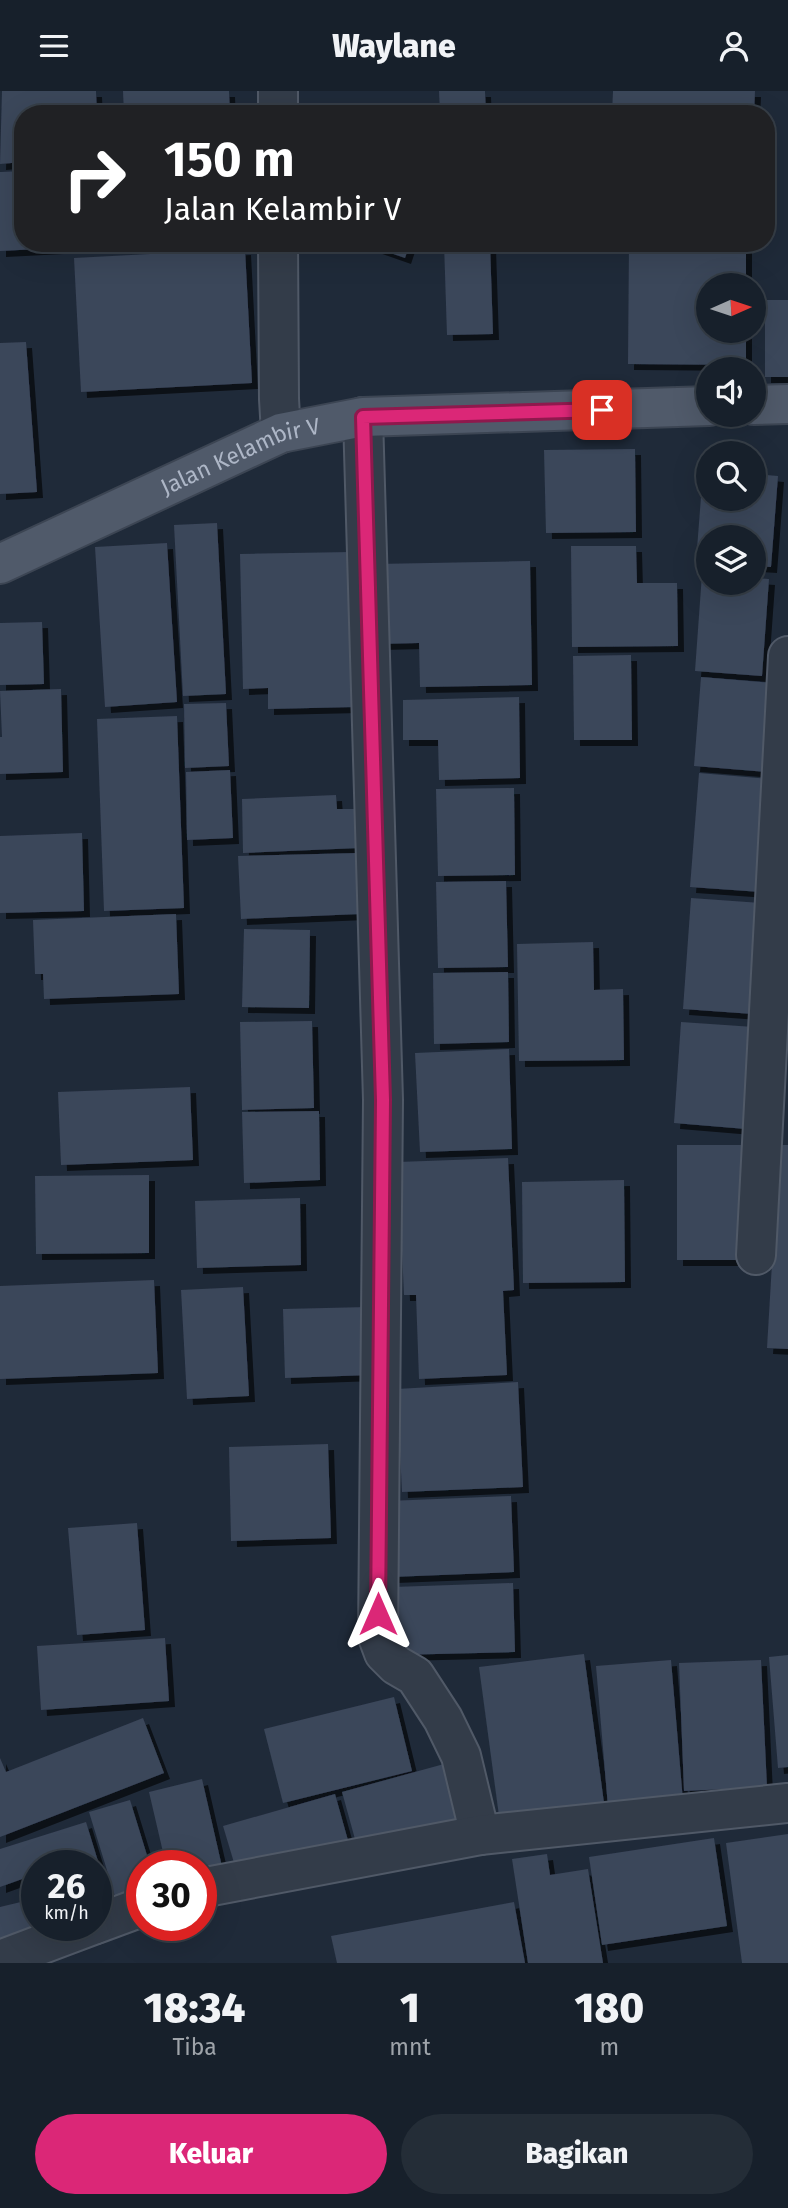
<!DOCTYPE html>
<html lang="id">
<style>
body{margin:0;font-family:"Fira Sans",sans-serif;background:#242d37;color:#f1f3f6;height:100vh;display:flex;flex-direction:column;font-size:26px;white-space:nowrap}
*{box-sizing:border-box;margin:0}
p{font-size:23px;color:#9ea3a9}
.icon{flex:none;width:38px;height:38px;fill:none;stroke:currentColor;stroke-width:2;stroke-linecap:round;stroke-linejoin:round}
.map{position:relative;height:1872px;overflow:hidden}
.panel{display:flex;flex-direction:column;background:#17202b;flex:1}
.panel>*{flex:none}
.top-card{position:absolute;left:14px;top:14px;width:761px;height:147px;border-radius:28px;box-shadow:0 7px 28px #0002,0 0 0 2px #363e47;background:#202124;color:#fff;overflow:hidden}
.needle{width:46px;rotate:87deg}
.tools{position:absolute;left:696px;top:182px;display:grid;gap:14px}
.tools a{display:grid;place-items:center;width:70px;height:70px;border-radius:50%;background:#17202b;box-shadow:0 7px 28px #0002,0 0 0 2px #363e47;font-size:35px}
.speed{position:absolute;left:21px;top:1759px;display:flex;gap:14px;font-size:35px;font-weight:700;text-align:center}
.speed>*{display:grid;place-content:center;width:91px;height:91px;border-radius:50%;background:#17202b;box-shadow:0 7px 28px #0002,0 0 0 2px #363e47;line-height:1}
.speed small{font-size:18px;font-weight:400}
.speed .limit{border:10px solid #d22;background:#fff;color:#111}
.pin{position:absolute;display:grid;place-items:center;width:60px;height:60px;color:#fff;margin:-30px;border-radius:14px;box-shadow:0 4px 10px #0006}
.me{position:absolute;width:77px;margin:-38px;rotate:0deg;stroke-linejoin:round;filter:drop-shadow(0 0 5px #0008)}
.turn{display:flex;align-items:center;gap:24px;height:147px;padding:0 35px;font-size:32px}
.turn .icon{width:91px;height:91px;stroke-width:2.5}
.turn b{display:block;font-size:49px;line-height:60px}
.eta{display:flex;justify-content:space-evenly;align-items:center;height:119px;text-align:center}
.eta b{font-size:42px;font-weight:800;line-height:49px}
.button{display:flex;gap:14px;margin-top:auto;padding:14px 35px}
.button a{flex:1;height:80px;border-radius:42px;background:#db2777;color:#fff;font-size:28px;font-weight:800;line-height:80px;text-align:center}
.button a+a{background:#242d37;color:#f1f3f6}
header{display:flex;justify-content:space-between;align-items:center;height:91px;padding:0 35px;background:#17202b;font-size:32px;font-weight:800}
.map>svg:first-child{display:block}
</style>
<header><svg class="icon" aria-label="menu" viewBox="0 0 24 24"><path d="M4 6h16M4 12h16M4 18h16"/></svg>Waylane<svg class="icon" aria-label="person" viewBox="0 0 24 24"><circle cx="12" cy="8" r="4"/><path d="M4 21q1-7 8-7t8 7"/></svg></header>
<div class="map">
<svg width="788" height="1872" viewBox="0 0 788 1872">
<defs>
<filter id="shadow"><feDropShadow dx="6" dy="6" stdDeviation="0" flood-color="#0009"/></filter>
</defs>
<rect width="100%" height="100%" fill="#1f2a39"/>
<g fill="#3b465a" filter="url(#shadow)">
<polygon points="2,0 96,0 97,23 23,23 23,71 0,73"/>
<polygon points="123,0 229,0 230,23 124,23"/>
<polygon points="439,0 485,0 486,23 440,23"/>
<polygon points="613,0 755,0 754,23 612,23"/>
<polygon points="23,80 23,152 116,152 116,154 0,160 0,81"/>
<polygon points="131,152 166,152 166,154 131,156"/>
<polygon points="362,152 410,152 405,167"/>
<polygon points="444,152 490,152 493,243 447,244"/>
<polygon points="629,152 746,152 746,194 709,194 709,240 746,240 746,274 628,273"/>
<polygon points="245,158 252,292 81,301 74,167"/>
<rect x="765" y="209" width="23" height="77"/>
<polygon points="26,251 37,401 0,403 0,252"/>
<polygon points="635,358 636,441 546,442 544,359"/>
<polygon points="703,380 709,380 709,408 754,408 754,383 778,385 771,476 754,475 754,446 709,446 709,471 696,471"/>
<polygon points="217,432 226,603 183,605 174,434"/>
<polygon points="167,452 177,611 105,616 95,456"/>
<polygon points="571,455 636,455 637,492 677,492 678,555 572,556"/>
<polygon points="351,461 354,616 268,618 268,597 243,598 240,463"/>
<polygon points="530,470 532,594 420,596 419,552 377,553 376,473"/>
<polygon points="702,483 709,484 709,492 754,492 754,487 769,488 762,585 695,580"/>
<polygon points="42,531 44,593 0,594 0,532"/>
<polygon points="631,564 632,649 574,649 573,565"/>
<polygon points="701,586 774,592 767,681 694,675"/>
<polygon points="61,598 63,681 0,683 0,646 2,646 0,600"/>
<polygon points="519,606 520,687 439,689 438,649 403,649 403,609"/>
<polygon points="226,612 229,675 185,677 184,613"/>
<polygon points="177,625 184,817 104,820 97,628"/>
<polygon points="230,679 233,747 187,749 186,681"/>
<polygon points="699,682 770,688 761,801 690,796"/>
<polygon points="514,697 515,784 438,785 436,698"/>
<polygon points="336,704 337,718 357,718 359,757 243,762 242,708"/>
<polygon points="82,742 84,820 0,822 0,745"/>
<polygon points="358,762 360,823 241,828 238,765"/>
<polygon points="506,790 508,876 438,877 436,791"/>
<polygon points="691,807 761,812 753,923 683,918"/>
<polygon points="176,823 179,903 44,908 43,883 35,883 33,829"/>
<polygon points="244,838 310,839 309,917 242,916"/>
<polygon points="593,851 594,899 623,898 624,969 519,970 517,853"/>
<polygon points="508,881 509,951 434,953 433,882"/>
<polygon points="312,930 314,1017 242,1019 240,931"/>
<polygon points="681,931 754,936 746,1038 674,1032"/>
<polygon points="509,958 512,1058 420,1061 415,962"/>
<polygon points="190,996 193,1069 61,1074 58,1001"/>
<polygon points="319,1020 320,1089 244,1092 242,1021"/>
<rect x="677" y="1054" width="71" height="115"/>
<polygon points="779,1054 788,1054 788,1258 767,1257"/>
<polygon points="508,1067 514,1199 503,1200 507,1284 419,1288 416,1204 404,1204 398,1071"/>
<polygon points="149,1084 149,1162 36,1163 35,1085"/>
<polygon points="624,1089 625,1191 523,1192 522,1091"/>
<polygon points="300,1107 301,1174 197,1177 195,1110"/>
<polygon points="154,1189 158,1282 0,1288 0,1195"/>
<polygon points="243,1196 249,1305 187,1308 181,1199"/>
<polygon points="368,1216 370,1284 285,1287 283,1218"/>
<polygon points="518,1291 523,1396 402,1401 397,1298"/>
<polygon points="328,1353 331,1447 231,1450 229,1356"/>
<polygon points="511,1405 514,1481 391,1486 388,1410"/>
<polygon points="137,1432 145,1539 77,1544 68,1437"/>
<polygon points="513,1492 515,1561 395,1564 393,1496"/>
<polygon points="165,1547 169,1610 41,1619 37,1555"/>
<polygon points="584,1563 604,1712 499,1725 479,1576"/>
<polygon points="788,1564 788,1676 778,1677 769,1566"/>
<polygon points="671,1569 683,1710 608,1716 596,1575"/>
<polygon points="761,1569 767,1696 684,1700 679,1572"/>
<polygon points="394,1606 412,1680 283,1712 264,1638"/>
<polygon points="143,1627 164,1682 0,1746 0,1667 6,1681"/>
<polygon points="444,1673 459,1732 358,1759 342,1701"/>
<polygon points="202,1688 223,1780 201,1785 201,1774 166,1774 149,1701"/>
<polygon points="335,1703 349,1753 238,1785 223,1735"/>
<polygon points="130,1709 150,1774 142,1774 142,1807 118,1815 89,1721"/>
<polygon points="86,1731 113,1819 96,1825 96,1774 37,1774 37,1823 25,1787 0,1796 0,1758"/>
<polygon points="788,1743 788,1872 742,1872 726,1752"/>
<polygon points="714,1747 727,1835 602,1854 589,1766"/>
<polygon points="547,1763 550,1784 588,1778 603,1872 528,1872 512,1768"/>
<polygon points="25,1810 35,1850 0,1859 0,1816"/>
<polygon points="514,1811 525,1872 337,1872 331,1845"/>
</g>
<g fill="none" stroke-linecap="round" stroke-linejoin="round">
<defs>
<g id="street">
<polyline points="278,0 278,23"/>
<polyline points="278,152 279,308 281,342"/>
<polyline points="363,326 383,1009 378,1546 384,1562 396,1574 415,1585 443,1628 461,1665 480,1744"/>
<polyline points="756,1164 788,565"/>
<polyline points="201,1797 480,1744 788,1712"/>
<polyline points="96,1833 142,1816"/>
<polyline points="0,1869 93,1834"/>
</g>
<g id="primary">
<polyline points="754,314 788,313"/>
<path id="s1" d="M0 473 281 342 363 326 709 315"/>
</g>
</defs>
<use href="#street" stroke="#505967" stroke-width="42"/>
<use href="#primary" stroke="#3c4553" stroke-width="42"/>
<use href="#street" stroke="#333c49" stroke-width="38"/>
<use href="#primary" stroke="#505a6a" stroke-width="38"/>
</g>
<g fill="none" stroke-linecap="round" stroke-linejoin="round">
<defs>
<polyline id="route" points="378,1523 383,1009 363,326 602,319"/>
</defs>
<use href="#route" stroke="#8e194d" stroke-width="18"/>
<use href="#route" stroke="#db2777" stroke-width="12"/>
</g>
<g text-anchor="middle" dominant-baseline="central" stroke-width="5" stroke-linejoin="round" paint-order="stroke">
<g font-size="23" fill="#adb6c6" stroke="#18212e">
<text stroke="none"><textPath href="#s1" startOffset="264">Jalan Kelambir V</textPath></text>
</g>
</g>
</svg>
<div class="tools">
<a><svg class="needle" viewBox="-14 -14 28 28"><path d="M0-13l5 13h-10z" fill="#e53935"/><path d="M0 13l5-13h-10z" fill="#9ea3a9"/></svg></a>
<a><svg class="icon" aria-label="sound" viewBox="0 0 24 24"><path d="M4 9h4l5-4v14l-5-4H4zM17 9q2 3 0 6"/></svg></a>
<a><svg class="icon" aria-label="search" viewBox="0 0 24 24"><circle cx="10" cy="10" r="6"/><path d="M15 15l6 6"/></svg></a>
<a><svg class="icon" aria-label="layers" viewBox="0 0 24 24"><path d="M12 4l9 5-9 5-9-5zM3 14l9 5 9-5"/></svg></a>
</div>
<div class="speed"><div>26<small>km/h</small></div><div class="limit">30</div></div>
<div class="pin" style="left:602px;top:319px;background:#d93025"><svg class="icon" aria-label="arrive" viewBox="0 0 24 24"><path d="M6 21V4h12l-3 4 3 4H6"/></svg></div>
<svg class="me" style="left:378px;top:1523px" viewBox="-20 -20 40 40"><path d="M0-17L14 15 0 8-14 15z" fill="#db2777" stroke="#fff" stroke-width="4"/></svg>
<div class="top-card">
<div class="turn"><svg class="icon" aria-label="right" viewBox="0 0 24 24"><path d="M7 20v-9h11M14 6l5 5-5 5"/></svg><div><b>150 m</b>Jalan Kelambir V</div></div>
</div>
</div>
<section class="panel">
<div class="eta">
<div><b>18:34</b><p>Tiba</p></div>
<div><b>1</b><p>mnt</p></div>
<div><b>180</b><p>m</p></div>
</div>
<div class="button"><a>Keluar</a><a>Bagikan</a></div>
</section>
